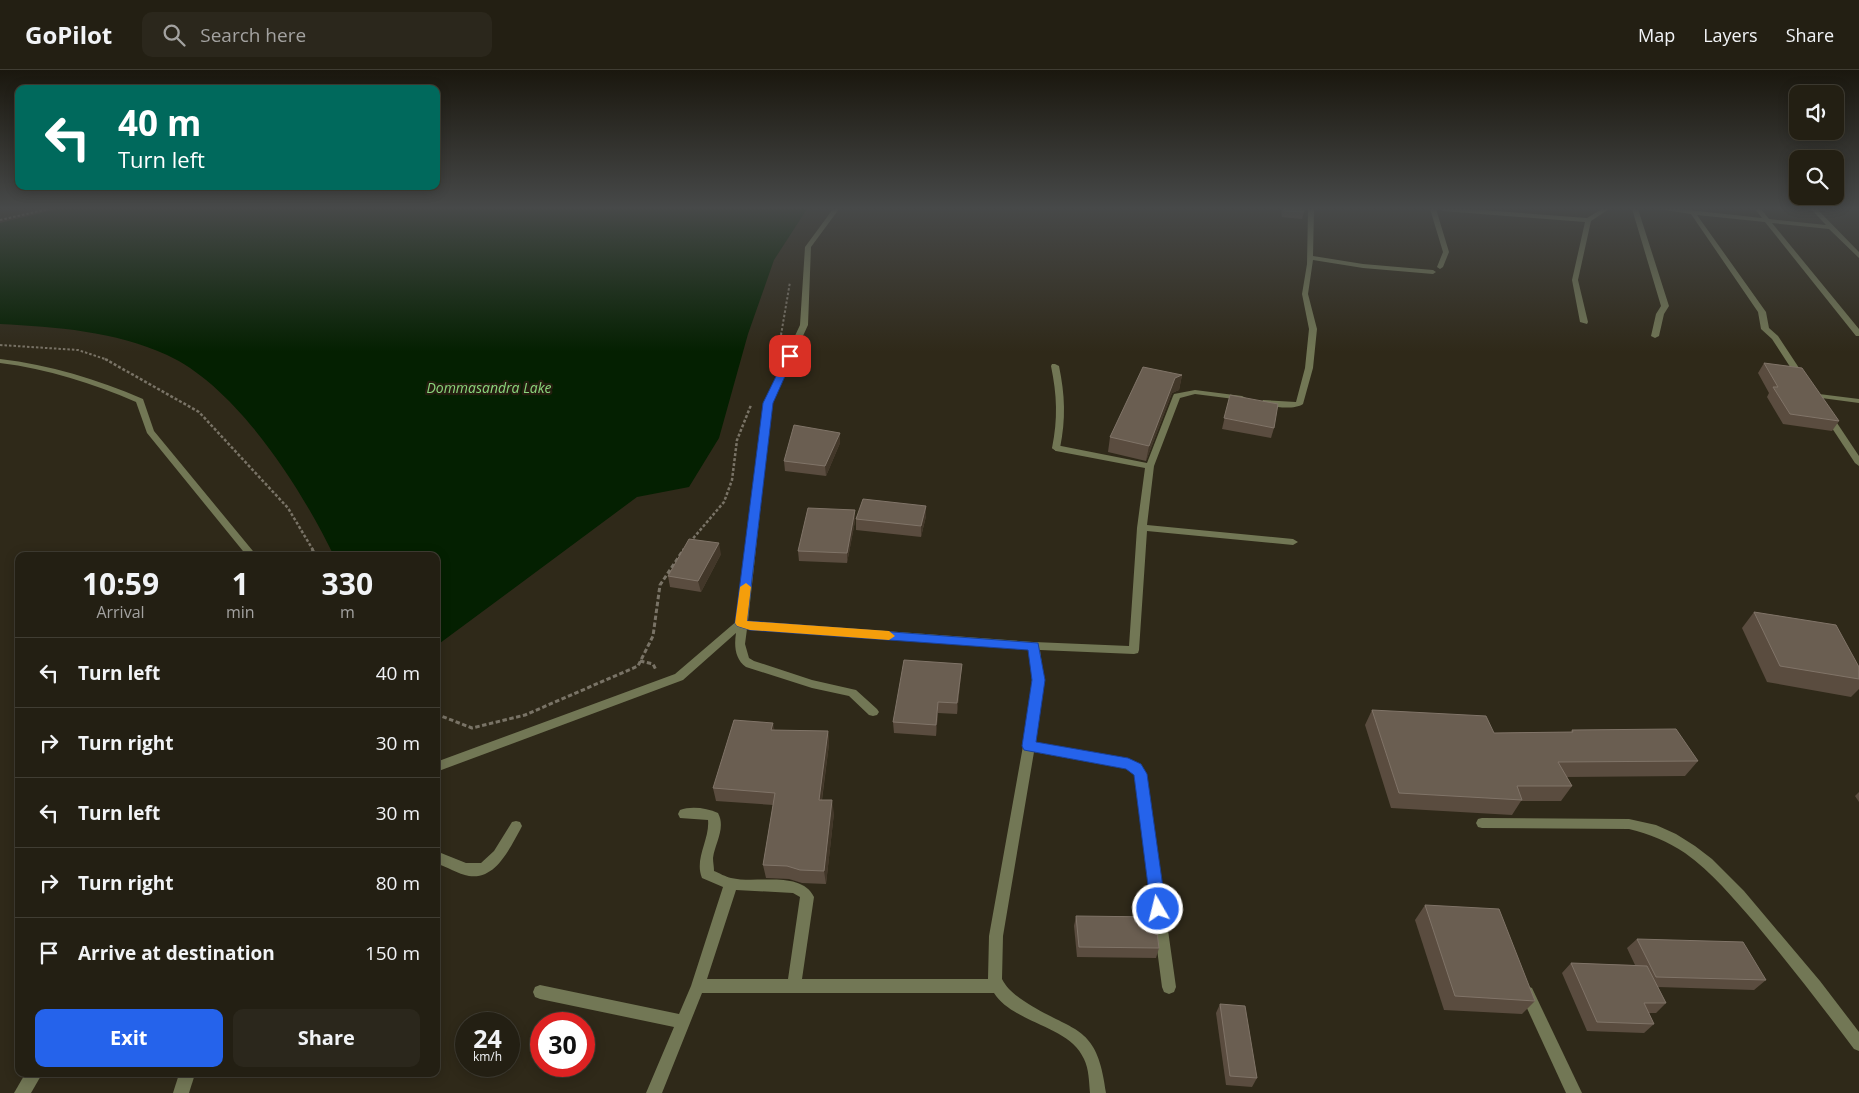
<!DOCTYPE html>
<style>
body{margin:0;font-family:"Open Sans",sans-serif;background:#2b271c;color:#f1f3f6;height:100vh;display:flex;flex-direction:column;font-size:19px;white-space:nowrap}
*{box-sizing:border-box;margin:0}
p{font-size:16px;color:#a3a2a0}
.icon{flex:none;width:28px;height:28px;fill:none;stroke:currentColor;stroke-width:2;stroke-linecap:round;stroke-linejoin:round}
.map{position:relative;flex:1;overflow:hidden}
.sheet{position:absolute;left:15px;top:482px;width:425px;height:525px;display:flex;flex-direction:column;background:#231f13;border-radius:10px;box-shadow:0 2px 12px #0003,0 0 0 1px #403d33}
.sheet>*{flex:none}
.guide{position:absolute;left:15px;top:15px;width:425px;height:105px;border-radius:10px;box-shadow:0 2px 12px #0003,0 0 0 1px #403d33;background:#00695c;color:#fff;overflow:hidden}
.controls{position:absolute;left:1789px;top:15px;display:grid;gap:10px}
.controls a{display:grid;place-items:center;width:55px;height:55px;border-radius:10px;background:#231f13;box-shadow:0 2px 12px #0003,0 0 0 1px #403d33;font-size:25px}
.speed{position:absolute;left:455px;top:942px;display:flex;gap:10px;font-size:25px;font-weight:700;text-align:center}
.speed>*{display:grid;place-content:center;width:65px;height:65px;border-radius:50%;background:#231f13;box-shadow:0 2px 12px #0003,0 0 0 1px #403d33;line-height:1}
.speed small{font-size:12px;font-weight:400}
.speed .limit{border:8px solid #d22;background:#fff;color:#111}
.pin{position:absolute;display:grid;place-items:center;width:42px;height:42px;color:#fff;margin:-21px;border-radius:10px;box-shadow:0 2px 8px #0006}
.me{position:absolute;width:55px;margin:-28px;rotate:352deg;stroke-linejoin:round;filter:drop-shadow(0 0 4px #0008)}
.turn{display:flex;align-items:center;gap:18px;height:105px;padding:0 20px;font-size:22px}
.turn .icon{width:65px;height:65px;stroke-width:2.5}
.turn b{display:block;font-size:35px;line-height:42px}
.eta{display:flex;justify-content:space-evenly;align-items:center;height:85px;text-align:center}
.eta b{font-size:30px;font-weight:700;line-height:35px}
.cta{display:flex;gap:10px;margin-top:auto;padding:10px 20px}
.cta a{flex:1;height:58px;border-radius:10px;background:#2563eb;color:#fff;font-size:20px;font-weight:700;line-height:58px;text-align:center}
.cta a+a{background:#2b271c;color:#f1f3f6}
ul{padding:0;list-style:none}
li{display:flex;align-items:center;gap:15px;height:70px;padding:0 20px;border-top:1px solid #403d33}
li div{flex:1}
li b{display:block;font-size:19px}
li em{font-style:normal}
header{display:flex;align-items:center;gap:30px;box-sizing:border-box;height:70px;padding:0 25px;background:#231f13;border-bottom:1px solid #403d33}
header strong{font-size:24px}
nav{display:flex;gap:28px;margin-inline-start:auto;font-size:18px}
.search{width:350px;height:45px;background:#2b271c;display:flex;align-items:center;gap:12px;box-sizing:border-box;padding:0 18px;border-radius:10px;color:#a3a2a0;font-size:19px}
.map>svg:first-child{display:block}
</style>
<header>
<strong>GoPilot</strong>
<div class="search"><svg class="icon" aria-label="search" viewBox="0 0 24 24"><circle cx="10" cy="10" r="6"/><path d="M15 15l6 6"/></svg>Search here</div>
<nav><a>Map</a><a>Layers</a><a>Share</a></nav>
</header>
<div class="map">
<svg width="1859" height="1023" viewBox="0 0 1859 1023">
<rect width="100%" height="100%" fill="#2f2919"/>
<path fill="#042001" d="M57 139H807L774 190 748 264 719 368 689 417 637 427 436 576V486H334C301 418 237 317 167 285 115 261 56 257 0 254V153Z"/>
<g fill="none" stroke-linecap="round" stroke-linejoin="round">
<g stroke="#797366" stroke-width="2" stroke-dasharray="2.5 2" stroke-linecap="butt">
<polyline points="0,150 48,139"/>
<polyline points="781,265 790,212"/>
<polyline points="0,275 78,280 108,290"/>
</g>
<g stroke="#797366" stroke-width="2.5" stroke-dasharray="3 2" stroke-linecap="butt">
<polyline points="105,289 199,342 288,438 313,480"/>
<polyline points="690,472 724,432 732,410 737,370 751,335"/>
</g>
<g stroke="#797366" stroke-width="3" stroke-dasharray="4.5 2.5" stroke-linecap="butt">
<polyline points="312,479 316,486"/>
<polyline points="640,591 653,594 656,600"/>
<polyline points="436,644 472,658 525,645 638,596 653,566 660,515 684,479"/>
</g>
<path fill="#727755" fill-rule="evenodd" d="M1052 294H1055L1059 296C1065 325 1066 349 1060 378L1056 381 1052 378C1058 349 1057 325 1051 296Z"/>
<g fill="#727755" fill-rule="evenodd">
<path d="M833 139H839L811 177 808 255 772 333 748 551 1034 572 1129 576 1137 458 1145 398 1056 381 1052 378 1056 375 1147 393 1173 326 1174 324 1195 320 1242 326 1246 328 1242 330 1195 324 1180 328 1154 396 1147 455 1293 469 1298 472 1293 475 1147 461 1139 580 1138 583 1134 584 1040 580 1044 610 1035 672 1128 689 1140 694 1146 704 1176 917 1174 922 1169 924 1164 922 1162 917 1134 704 1132 700 1127 699 1034 682 1003 866 1002 909C1007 919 1015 925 1024 931 1074 964 1097 952 1106 1023H1090C1089 1012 1089 999 1084 989 1069 955 1014 954 994 923H702L662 1023H646L674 957 540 929 535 927 533 922 535 917 540 915 679 944 691 916 723 817 702 808C694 789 710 769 708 750L680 748 678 744 680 740C691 736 707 738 718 743 726 758 715 773 713 788 713 792 714 797 714 801 719 803 726 807 731 808 756 814 801 800 814 827L802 909H988L989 866 1023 676 1032 610 1029 580 747 559 745 574 749 588 754 591 812 610 856 620 877 639 879 642 877 645 873 646 869 645 849 626 812 618 746 597C735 589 734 576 736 563L683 610 436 702V692L675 604 738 550 764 333 800 255 805 177ZM736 820 793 823 800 827 788 909H707Z"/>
<path d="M1308 139H1314L1313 186 1363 194 1433 200 1436 202 1433 204 1363 198 1313 190 1308 224 1317 259 1313 298 1303 334C1294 340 1271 338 1262 332L1263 330 1296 332 1305 298 1309 259 1302 224 1307 194Z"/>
<polygon points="1430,139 1436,139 1449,182 1443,197 1440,199 1437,197 1443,182"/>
<polygon points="1440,139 1469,139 1587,148 1602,139 1609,139 1591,151 1578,210 1588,252 1587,254 1580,252 1572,210 1585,152 1443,141"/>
<polygon points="1632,139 1638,139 1669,236 1664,244 1659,266 1655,268 1651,266 1656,244 1661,236"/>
<polygon points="1658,139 1679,139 1762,148 1755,139 1761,139 1769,149 1826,155 1811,139 1817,139 1859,182 1859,188 1829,159 1772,153 1859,259 1859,266 1856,266 1765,152 1697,145 1766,242 1769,258 1778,266 1805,307 1804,309 1798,309 1772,269 1761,259 1758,242 1691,144"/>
<polygon points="1811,323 1859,329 1859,333 1814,327 1811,327"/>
<polygon points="1825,344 1831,344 1859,386 1859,396 1855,393 1824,346"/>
<path d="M1482 748 1629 749 1656 755 1676 764 1695 776 1712 789 1744 821 1820 911 1859 962V981L1854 979C1822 936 1789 894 1755 853 1733 828 1712 802 1685 783 1667 771 1650 764 1629 759L1482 758 1478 757 1476 753 1478 749Z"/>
<path d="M516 751 520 752 522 756 520 760C509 779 496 810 469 806 458 804 447 797 436 793V781L466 793H481L494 781 512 752Z"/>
<polygon points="1527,916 1532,918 1582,1023 1566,1023 1520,923 1522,918"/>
<polygon points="25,1004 42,1004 31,1023 14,1023"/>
</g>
<g fill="#727755" fill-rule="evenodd">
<path d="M0 289C50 295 97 309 143 329L154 361 257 486H247L147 363 136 332C92 313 48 299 0 293Z"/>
<polygon points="179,1004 195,1004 189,1023 173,1023"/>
</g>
</g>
<g fill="#5a4c3f">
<polygon points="1281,139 1304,139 1304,142 1302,149 1282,147"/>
<polygon points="1764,293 1839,351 1832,361 1783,354 1767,327 1769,323 1758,303"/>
<polygon points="1182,305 1179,320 1172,323 1146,391 1108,382 1110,367"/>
<polygon points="1230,325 1274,358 1271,368 1222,359"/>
<polygon points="840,373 826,406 785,401 784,391"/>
<polygon points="855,440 855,451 847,493 799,491 798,481"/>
<polygon points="926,446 921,467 856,460 856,449"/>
<polygon points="721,484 701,522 670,517 668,506"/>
<polygon points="1754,542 1859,597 1859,619 1851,627 1767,612 1742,558"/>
<polygon points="962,594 961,605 957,644 938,643 936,666 894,663 893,652"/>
<polygon points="1372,640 1494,663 1571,662 1572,660 1698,691 1685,706 1567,707 1572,716 1561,731 1521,731 1512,745 1391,738 1365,655"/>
<polygon points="775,660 828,661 829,674 822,730 834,743 826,814 802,813 789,809 766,808 763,795 773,735 716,731 713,718"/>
<polygon points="1859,722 1859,732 1855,726"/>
<polygon points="1425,835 1535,931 1522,944 1444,940 1415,850"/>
<polygon points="1076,846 1159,878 1156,888 1077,887 1074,856"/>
<polygon points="1637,869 1766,910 1754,920 1658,917 1666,933 1656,943 1649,943 1654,954 1644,963 1587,961 1562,903 1571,893 1635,895 1627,878"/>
<polygon points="1220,934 1257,1008 1252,1017 1226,1015 1216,943"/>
</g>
<g fill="#423729">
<polygon points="1182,305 1179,320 1172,323 1146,391 1149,376 1175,308"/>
<polygon points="840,363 840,373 826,406 825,396"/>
<polygon points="926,436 926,446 921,467 921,456"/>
<polygon points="855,440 855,451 847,493 847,483"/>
<polygon points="719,473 721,484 701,522 698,511"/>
<polygon points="962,594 961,605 957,644 957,633"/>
<polygon points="938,632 938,643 936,666 936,655"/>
<polygon points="773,653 776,666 771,660"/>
<polygon points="828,661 829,674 820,742 819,730"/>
<polygon points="832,730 834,743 826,814 824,801"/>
</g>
<g fill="#6a5e51" stroke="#807468">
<polygon points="1284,139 1304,139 1304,142 1284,141"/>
<polygon points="1764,293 1802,298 1839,351 1790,344 1773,317 1778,317"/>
<polygon points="1143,297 1182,305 1175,308 1149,376 1110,367"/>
<polygon points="1230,325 1278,334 1274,358 1224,348"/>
<polygon points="794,355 840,363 825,396 784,391"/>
<polygon points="863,429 926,436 921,456 856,449"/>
<polygon points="808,438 855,440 847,483 798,481"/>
<polygon points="689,469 719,473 698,511 668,506"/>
<polygon points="1754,542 1836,555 1859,597 1859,609 1780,596"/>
<polygon points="904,590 962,594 957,633 938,632 936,655 893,652"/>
<polygon points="1372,640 1486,646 1494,663 1573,662 1572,660 1676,659 1698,691 1558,692 1572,716 1517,716 1522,730 1399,723"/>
<polygon points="734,650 773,653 771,660 828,661 819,730 832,730 824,801 800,800 787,796 763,795 775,723 713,718"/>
<polygon points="1425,835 1499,839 1535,931 1455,926"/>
<polygon points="1076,846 1155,847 1159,878 1079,877"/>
<polygon points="1637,869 1743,872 1766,910 1656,907"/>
<polygon points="1571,893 1647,896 1666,933 1644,933 1654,954 1597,952"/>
<polygon points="1220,934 1245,936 1257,1008 1230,1006"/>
</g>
<linearGradient id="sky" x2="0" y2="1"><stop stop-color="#1a170e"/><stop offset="0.49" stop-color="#474949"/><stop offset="1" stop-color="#474949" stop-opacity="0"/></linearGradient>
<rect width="1859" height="282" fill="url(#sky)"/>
<polygon fill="#2563eb" stroke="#184099" points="787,284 794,286 773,333 747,551 1038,573 1045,610 1036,672 1128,688 1141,694 1147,704 1166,839 1164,844 1158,846 1153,844 1151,839 1134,705 1126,699 1029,681 1024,680 1022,676 1032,610 1028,580 750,560 737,556 735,553 763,333"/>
<polygon fill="#f59e0b" points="746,513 751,517 747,551 889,561 895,566 889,570 750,560 737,556 735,553 740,517"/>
<g text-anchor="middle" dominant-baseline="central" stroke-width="4.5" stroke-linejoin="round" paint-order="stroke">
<g font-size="14" font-style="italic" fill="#8ad57c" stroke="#251f10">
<text x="489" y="317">Dommasandra Lake</text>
</g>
</g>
</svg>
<div class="controls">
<a><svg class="icon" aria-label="sound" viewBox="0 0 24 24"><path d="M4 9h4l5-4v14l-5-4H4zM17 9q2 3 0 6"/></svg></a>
<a><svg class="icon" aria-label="search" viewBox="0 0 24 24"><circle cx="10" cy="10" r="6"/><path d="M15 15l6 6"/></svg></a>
</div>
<div class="speed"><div>24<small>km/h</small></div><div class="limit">30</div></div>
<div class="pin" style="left:790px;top:286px;background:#d93025"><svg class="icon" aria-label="arrive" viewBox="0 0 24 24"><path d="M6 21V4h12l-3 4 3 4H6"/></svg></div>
<svg class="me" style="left:1158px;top:839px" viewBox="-20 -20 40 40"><circle r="17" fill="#2563eb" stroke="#fff" stroke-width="3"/><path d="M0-11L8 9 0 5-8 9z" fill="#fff"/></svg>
<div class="guide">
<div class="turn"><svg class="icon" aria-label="left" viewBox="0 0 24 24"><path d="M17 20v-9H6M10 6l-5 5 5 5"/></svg><div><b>40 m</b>Turn left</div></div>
</div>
<section class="sheet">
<div class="eta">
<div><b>10:59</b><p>Arrival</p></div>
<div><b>1</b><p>min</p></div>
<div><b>330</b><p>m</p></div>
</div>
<ul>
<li><svg class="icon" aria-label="left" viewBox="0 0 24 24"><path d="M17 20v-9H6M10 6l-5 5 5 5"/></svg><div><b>Turn left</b></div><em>40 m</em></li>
<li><svg class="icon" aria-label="right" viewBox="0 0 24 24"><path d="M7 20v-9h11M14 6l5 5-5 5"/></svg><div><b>Turn right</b></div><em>30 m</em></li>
<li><svg class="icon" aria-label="left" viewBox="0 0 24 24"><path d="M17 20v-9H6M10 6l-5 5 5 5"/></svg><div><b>Turn left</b></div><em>30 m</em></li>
<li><svg class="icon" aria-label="right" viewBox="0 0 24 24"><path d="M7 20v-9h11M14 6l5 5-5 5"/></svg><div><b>Turn right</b></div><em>80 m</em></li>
<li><svg class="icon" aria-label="arrive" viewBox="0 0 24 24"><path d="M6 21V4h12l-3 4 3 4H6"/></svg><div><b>Arrive at destination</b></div><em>150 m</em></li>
</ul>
<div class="cta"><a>Exit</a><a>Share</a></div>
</section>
</div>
